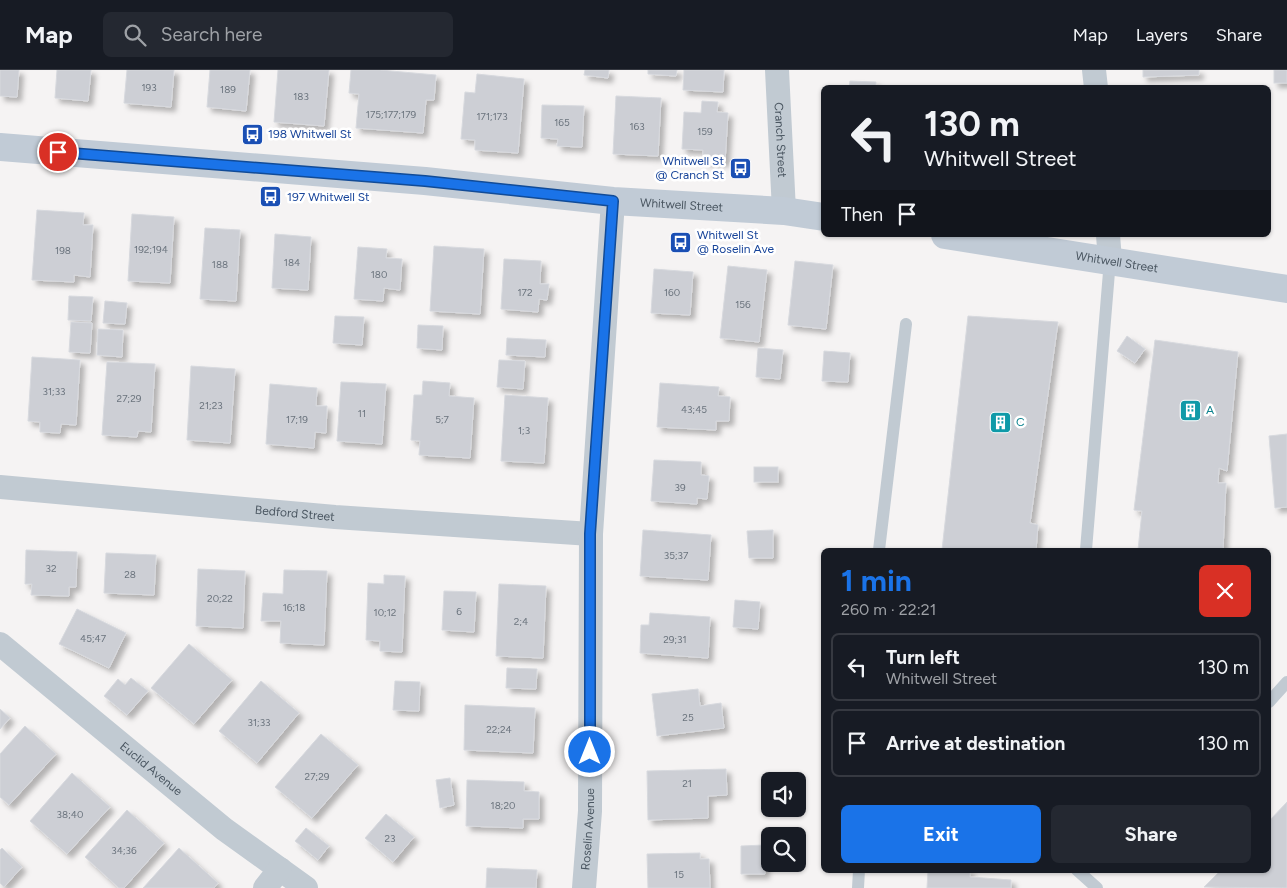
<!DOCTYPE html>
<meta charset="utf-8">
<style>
body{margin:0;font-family:Figtree,sans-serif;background:#242831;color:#f1f3f6;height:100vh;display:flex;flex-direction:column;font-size:19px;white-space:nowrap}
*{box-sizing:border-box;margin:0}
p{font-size:16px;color:#9ea1a6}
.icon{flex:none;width:28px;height:28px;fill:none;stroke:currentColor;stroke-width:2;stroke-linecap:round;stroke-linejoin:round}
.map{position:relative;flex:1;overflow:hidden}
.panel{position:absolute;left:821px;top:478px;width:450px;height:325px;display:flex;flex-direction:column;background:#171b24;border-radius:8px;box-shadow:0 1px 4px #0004}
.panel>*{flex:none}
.guide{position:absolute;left:821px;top:15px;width:450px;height:152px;border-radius:8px;box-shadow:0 1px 4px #0004;background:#171b24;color:#f1f3f6;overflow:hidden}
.tools{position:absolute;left:761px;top:702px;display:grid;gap:10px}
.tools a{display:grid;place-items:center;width:45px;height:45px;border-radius:8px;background:#171b24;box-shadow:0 1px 4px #0004;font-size:25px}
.pin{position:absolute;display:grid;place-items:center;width:42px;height:42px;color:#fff;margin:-21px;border:2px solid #fff;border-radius:50%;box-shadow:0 1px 5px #0007}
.me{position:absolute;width:55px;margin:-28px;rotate:0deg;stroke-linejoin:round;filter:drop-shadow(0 0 4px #0008)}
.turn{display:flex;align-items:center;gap:18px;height:105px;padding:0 20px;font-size:22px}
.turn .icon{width:65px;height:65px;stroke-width:2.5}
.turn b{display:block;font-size:35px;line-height:42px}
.then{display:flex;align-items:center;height:48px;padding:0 20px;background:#0003;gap:10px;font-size:19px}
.round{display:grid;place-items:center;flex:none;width:52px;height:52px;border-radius:8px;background:#242831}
.overview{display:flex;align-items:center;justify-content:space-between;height:85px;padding:0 20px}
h1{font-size:30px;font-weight:700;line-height:38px;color:#1a73e8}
.action{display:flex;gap:10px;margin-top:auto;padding:10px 20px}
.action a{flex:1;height:58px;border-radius:8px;background:#1a73e8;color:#fff;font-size:20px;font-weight:700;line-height:58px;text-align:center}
.action a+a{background:#242831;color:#f1f3f6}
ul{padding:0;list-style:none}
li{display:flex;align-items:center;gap:15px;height:68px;margin:0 10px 8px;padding:0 10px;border:2px solid #363941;border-radius:8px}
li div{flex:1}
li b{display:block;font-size:19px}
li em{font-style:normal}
header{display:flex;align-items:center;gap:30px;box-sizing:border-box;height:70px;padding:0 25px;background:#171b24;border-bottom:1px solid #363941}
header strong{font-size:24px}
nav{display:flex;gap:28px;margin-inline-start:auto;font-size:18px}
.search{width:350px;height:45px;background:#242831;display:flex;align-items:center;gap:12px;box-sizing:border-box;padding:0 18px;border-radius:8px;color:#9ea1a6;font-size:19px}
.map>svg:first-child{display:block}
</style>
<header>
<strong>Map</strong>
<div class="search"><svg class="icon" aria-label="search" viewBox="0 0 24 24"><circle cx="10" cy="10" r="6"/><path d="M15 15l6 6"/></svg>Search here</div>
<nav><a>Map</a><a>Layers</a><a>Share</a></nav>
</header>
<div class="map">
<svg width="1287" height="818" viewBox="0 0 1287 818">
<defs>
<filter id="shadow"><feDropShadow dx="4.5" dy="4.5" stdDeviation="2.5" flood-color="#0004"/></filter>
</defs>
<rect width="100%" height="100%" fill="#f5f3f3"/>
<g fill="#cdcfd5" stroke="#d7d9de" filter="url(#shadow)">
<polygon points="0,0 19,0 17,27 0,26"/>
<polygon points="57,0 91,0 88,31 55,28"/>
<polygon points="127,0 174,0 171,37 124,33"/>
<polygon points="210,0 250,0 246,41 207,37"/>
<polygon points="278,0 329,0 324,56 274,52"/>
<polygon points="351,0 380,0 436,5 434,30 426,30 423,63 356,58 359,24 349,23"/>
<polygon points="585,0 609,0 608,8 584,5"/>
<polygon points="648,0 677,0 676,6 648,4"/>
<polygon points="684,0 724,0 723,22 683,20"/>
<polygon points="1143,0 1199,0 1199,5 1143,7"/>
<rect x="1274" y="0" width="13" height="13"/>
<polygon points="477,4 524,9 518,83 475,80 475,70 461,69 465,22 475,23"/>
<polygon points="850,11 876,12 876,18 849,18"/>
<polygon points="616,26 661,28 658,86 613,84"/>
<polygon points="702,31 718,32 717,42 728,43 725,92 703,91 703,80 682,79 684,42 701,43"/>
<polygon points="542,35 584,36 582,77 557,76 558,69 541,68"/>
<polygon points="37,140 84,143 83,155 93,155 90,207 74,205 74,212 32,210"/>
<polygon points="132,144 174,147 170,213 128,211"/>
<polygon points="205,158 240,160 236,231 200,229"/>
<polygon points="275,164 311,167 308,220 272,218"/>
<polygon points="434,176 484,179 480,244 430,241"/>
<polygon points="358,177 387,179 386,188 402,189 400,220 384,218 383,231 354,229"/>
<polygon points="504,189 541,191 540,214 549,214 547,230 539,229 538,242 501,239"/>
<polygon points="795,191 833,195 826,259 788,255"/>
<polygon points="728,196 767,200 759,272 720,268"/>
<polygon points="654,199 693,202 690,245 651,243"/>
<polygon points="69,226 93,227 91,251 68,250"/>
<polygon points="105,231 127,233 125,254 103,253"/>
<polygon points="335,246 364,247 362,275 333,273"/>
<polygon points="968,246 1058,252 1030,453 1038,455 1036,480 942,480"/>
<polygon points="71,252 92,253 90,283 69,282"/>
<polygon points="418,255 443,256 442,280 417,278"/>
<polygon points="98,259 123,260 122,287 97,285"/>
<polygon points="1127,266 1145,279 1135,293 1117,281"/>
<polygon points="507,268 546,270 545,287 506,285"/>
<polygon points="1155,270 1238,282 1227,401 1219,398 1218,413 1226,413 1223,480 1138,480 1142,441 1134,440"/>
<polygon points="758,278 783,280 780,309 756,307"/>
<polygon points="824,281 850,283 848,312 822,311"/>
<polygon points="32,287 80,290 76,355 61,354 60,363 40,362 40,352 28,351"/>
<polygon points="499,290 525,291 523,319 497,317"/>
<polygon points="107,292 155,294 151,362 138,361 137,367 102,365"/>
<polygon points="191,296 235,299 230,373 187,370"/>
<polygon points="423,311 450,313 449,326 474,328 470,388 419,385 420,371 411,370 414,325 422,325"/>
<polygon points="341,312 386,314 382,374 337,371"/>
<polygon points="660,313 719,317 718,326 730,327 729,351 716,351 716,360 657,357"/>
<polygon points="270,314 317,318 316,336 327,336 326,363 315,362 314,378 266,374"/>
<polygon points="505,325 548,328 544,393 501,391"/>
<polygon points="1287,364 1287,437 1275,438 1269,366"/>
<polygon points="654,390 701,392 701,405 709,406 707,429 697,428 697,434 651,431"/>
<rect x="754" y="397" width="24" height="15"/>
<polygon points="643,460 711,465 708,510 640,506"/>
<polygon points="773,460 773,488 749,488 747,461"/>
<polygon points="26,480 77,482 76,517 69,517 69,526 31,525 32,514 25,514"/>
<polygon points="106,483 156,485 154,525 104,523"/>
<polygon points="198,499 245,501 243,558 196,556"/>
<polygon points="284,500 327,501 324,575 280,573 281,551 261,551 263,523 283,524"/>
<polygon points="384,505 405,506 402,582 380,581 380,571 366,570 368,513 384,514"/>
<polygon points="499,514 546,516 543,588 496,586"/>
<polygon points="444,521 476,522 474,562 442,560"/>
<polygon points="735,530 760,532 758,559 733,557"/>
<polygon points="77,539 126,563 109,598 59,574"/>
<polygon points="650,543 710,547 708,588 640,583 641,555 649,555"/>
<polygon points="189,574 232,610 194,654 151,618"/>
<polygon points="507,598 537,599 536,619 506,618"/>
<polygon points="131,608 148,621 127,645 104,626 118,609 125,615"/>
<polygon points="261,611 299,643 257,693 219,661"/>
<polygon points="395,611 420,612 419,641 393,640"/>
<polygon points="698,619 700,636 721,633 724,658 657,666 652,624"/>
<polygon points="465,635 535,638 533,683 464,680"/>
<polygon points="0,639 10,648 0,659"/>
<polygon points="25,656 56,684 9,735 0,727 0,684"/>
<polygon points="321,664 358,695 312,748 275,717"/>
<polygon points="726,699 727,725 708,726 708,748 648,750 647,701"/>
<polygon points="72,703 110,737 67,784 30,751"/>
<polygon points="450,708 454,735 440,738 436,710"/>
<polygon points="467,710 524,712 524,721 539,722 539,749 523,749 523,758 466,756"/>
<polygon points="1287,732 1287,818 1204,817 1221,800 1269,800 1269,751"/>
<polygon points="127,740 164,773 124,818 119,818 85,787"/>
<polygon points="386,744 414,767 393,792 365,768"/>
<polygon points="306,758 329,776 318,790 295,771"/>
<polygon points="764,775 765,804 741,804 741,776"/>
<polygon points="2,778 22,797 4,817 0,813 0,780"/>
<polygon points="179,778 218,813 214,818 143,818"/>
<polygon points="700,783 700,789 709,789 710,818 648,818 647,784"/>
<polygon points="487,798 537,800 536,818 486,818"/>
<polygon points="928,800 970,800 970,807 1011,810 1011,818 927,818"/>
</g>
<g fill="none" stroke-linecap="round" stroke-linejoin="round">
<g stroke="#c1cad2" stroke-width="12">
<polyline points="879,480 906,254"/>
<polyline points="1086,480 1110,190"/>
<polyline points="1269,632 1287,612"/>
<polyline points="1077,800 1097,818"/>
<polyline points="858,818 859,800"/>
</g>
<g stroke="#c1cad2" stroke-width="24">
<path id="s1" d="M777 0 784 141"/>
<polyline points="1094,0 1096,18"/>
<polyline points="1108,165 1110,190"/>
<path id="s2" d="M0 417 335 447 591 464"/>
<path id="s3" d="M0 574 224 759 306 818"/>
<polyline points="265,818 280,799"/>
<path id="s4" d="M584 818 590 741 591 464 613 131"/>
</g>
<g stroke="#c1cbd6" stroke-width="28">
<path id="s5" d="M0 77 425 111 613 131 784 141 824 147"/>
<path id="s6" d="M945 165 1287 219"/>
</g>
</g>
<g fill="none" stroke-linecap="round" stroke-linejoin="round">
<defs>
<polyline id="route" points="58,82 425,111 613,131 590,464 590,682"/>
</defs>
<use href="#route" stroke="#114b97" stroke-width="12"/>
<use href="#route" stroke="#1a73e8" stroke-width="9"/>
</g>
<defs>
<symbol id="bus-square" viewBox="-11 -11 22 22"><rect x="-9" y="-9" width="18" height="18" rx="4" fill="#1a4fb4" stroke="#fff"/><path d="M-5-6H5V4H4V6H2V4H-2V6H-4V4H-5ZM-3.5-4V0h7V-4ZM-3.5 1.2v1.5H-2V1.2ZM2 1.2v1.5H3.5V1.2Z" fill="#fff"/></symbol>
<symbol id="building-square" viewBox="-11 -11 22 22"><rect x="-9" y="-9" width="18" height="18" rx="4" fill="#0f9aa8" stroke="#fff"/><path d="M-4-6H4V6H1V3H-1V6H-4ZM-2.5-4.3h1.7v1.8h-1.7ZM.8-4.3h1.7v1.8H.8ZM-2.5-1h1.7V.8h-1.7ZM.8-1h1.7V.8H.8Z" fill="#fff"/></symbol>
</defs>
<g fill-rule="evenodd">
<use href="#bus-square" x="240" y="52" width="25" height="25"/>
<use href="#bus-square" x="728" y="86" width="25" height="25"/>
<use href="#bus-square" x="258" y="114" width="25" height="25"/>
<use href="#bus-square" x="668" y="160" width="25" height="25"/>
<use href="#building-square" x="1178" y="328" width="25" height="25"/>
<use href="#building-square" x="988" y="340" width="25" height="25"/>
</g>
<g text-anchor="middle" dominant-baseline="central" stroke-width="5" stroke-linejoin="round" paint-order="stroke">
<g font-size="10" fill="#6b747e">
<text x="149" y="17">193</text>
<text x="228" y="19">189</text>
<text x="301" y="26">183</text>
<text x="391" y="44">175;177;179</text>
<text x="492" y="46">171;173</text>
<text x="562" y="52">165</text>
<text x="637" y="56">163</text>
<text x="705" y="61">159</text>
<text x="151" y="179">192;194</text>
<text x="63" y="180">198</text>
<text x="292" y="192">184</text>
<text x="220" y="194">188</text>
<text x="379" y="204">180</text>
<text x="525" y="222">172</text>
<text x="672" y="222">160</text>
<text x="743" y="234">156</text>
<text x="54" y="321">31;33</text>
<text x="129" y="328">27;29</text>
<text x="211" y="335">21;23</text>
<text x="694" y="339">43;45</text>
<text x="362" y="343">11</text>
<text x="297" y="349">17;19</text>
<text x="442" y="349">5;7</text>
<text x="524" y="360">1;3</text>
<text x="680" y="417">39</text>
<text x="676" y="485">35;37</text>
<text x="51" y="498">32</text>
<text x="130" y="504">28</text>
<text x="220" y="528">20;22</text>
<text x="294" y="537">16;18</text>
<text x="459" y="541">6</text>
<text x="385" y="542">10;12</text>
<text x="521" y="551">2;4</text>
<text x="93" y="568">45;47</text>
<text x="675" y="569">29;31</text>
<text x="688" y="647">25</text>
<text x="259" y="652">31;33</text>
<text x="499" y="659">22;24</text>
<text x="317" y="706">27;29</text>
<text x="687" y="713">21</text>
<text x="503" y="735">18;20</text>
<text x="70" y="744">38;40</text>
<text x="390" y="768">23</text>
<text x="124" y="780">34;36</text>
<text x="679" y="804">15</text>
</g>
<g font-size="12" fill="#164399" stroke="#fff" text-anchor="start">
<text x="268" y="64">198 Whitwell St</text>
<text x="724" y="91" text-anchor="end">Whitwell St<tspan x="724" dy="14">@ Cranch St</tspan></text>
<text x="287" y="127">197 Whitwell St</text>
<text x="697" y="165">Whitwell St<tspan x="697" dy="14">@ Roselin Ave</tspan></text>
</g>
<g font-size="12" fill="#4a5661" stroke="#fff">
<text stroke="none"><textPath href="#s1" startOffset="70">Cranch Street</textPath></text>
<text stroke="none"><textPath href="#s5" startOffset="684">Whitwell Street</textPath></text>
<text stroke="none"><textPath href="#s6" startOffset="174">Whitwell Street</textPath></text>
<text stroke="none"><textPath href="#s2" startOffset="296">Bedford Street</textPath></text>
<text stroke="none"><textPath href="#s3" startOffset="196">Euclid Avenue</textPath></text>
<text stroke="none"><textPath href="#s4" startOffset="59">Roselin Avenue</textPath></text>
</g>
<g font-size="12" fill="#0d838f" stroke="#fff" text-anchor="start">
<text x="1206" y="340">A</text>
<text x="1016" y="352">C</text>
</g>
</g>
</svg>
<div class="tools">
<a><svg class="icon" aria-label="sound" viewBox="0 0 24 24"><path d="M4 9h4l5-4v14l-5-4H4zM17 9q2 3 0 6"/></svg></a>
<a><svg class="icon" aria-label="search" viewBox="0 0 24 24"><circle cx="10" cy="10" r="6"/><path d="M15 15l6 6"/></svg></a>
</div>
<div class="pin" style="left:58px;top:82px;background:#d93025"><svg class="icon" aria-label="arrive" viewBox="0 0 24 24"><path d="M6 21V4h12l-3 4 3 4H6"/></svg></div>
<svg class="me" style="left:590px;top:682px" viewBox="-20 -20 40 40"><circle r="17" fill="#1a73e8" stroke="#fff" stroke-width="3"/><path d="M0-11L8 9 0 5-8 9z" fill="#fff"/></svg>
<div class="guide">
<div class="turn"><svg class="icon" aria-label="left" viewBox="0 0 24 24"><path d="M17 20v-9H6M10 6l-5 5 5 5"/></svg><div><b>130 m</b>Whitwell Street</div></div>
<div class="then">Then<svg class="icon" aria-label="arrive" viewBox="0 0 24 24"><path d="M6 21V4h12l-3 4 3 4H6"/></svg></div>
</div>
<section class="panel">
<div class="overview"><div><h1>1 min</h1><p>260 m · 22:21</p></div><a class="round" style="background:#d93025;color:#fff"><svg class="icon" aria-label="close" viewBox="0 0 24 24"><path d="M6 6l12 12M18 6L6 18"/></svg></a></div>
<ul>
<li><svg class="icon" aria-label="left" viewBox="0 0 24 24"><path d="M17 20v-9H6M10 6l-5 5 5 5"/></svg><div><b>Turn left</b><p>Whitwell Street</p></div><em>130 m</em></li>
<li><svg class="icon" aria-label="arrive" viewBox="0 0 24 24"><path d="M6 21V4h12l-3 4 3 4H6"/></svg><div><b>Arrive at destination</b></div><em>130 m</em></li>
</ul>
<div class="action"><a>Exit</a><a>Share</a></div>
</section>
</div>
